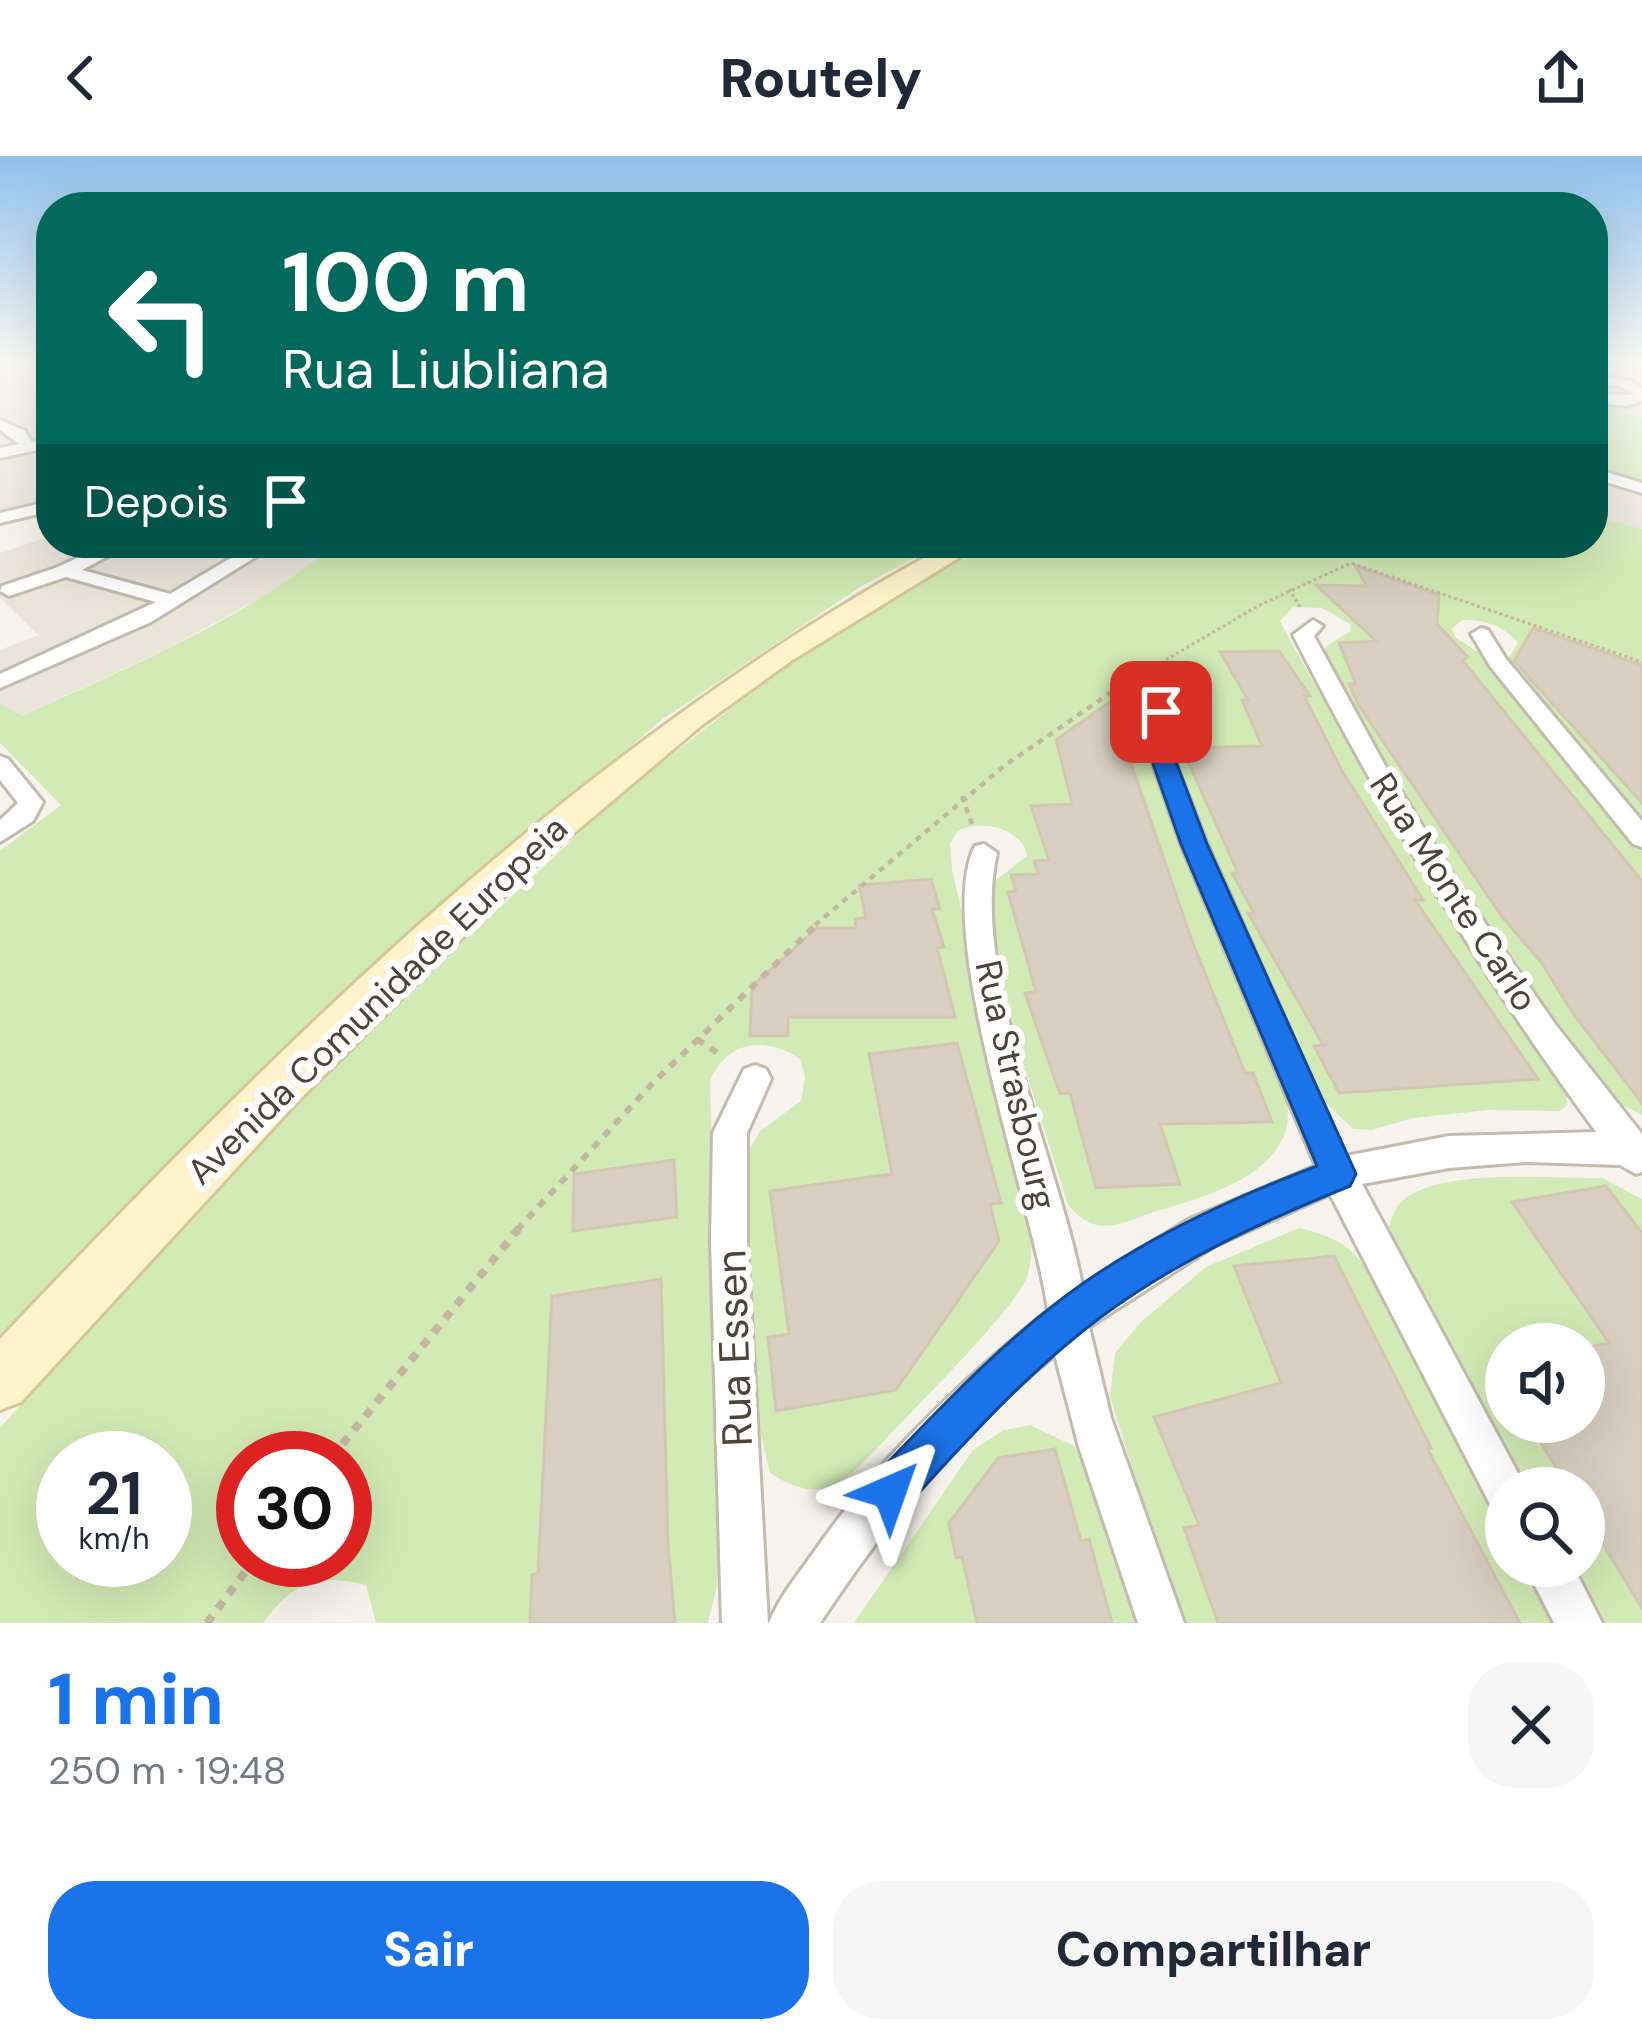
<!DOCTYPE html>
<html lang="pt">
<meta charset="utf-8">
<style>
body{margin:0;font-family:"DM Sans",sans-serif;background:#f6f6f7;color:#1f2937;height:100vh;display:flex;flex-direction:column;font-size:45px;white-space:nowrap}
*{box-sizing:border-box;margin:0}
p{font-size:39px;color:#747a83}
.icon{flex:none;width:66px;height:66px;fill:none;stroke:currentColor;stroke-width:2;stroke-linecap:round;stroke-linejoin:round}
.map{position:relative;height:1467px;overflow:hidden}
.details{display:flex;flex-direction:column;background:#fff;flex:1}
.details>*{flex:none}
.guide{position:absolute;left:36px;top:36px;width:1572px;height:366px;border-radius:48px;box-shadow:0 12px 48px #0002;background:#00695c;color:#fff;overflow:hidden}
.fabs{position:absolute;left:1485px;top:1167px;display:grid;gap:24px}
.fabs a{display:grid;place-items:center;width:120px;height:120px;border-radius:50%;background:#fff;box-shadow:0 12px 48px #0002;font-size:60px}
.speed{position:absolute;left:36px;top:1275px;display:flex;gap:24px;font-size:60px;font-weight:700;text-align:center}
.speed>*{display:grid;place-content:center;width:156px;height:156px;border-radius:50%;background:#fff;box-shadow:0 12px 48px #0002;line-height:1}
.speed small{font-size:30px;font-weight:400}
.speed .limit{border:18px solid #d22;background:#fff;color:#111}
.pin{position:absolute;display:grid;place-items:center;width:102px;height:102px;color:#fff;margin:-51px;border-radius:24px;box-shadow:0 6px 18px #0006}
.me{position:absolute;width:132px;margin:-66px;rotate:43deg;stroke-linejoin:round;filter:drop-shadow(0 0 9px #0008)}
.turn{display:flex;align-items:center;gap:42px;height:252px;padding:0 48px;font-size:54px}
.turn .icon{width:156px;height:156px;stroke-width:2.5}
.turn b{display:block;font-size:84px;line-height:102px}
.then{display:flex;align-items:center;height:114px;padding:0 48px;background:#0003;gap:24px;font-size:45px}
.round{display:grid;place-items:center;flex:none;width:126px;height:126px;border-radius:48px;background:#f6f6f7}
.headline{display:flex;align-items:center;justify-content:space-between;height:204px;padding:0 48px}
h1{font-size:72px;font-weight:800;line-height:90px;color:#1a73e8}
.button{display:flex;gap:24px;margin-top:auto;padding:24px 48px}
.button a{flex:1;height:138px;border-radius:48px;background:#1a73e8;color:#fff;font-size:48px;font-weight:800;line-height:138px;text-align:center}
.button a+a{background:#f6f6f7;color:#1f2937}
header{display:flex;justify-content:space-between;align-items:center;height:156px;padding:0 48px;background:#fff;font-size:54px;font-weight:800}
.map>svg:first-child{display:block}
</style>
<header><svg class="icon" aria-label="back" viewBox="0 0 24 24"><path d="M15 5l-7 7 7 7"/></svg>Routely<svg class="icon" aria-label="share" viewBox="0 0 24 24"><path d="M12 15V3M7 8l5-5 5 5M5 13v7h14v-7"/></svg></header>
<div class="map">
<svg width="1642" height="1467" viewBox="0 0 1642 1467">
<rect width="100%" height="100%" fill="#f6f3ec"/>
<g fill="#eae5da">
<polygon points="0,208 51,208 51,342 0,355"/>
<polygon points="1593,208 1642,208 1642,373 1593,359"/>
<polygon points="51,380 51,387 336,387 291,425 169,492 21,560 0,548 0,494 38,479 0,442 0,397"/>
</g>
<g fill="#d2eab5" fill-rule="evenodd">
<polygon points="1593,247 1642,262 1642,326 1593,309"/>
<path d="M1593 359 1642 373V669L1512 515 1508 503 1518 487C1505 470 1483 463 1462 464L1452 473 1455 481 1484 500 1642 695V959L1612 944 1589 920 1439 699 1326 505V490L1351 475 1350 468 1322 452 1293 451 1280 465 1292 488 1389 658 1564 927 1568 949 1559 955 1489 954 1413 962 1372 974 1353 973 1314 935 1173 605V588L1199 562C1182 537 1157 526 1132 544L1133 551C1167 643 1201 733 1238 823 1252 856 1273 889 1284 923 1288 936 1290 964 1285 977 1268 1024 1200 1042 1157 1055 1120 1067 1097 1084 1068 1049L1015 881 987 747 991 728 1027 700C1022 671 980 663 957 675L950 688 952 713C971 796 989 880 1007 964 1016 1006 1040 1078 1028 1118 1019 1150 912 1254 884 1285 845 1326 824 1352 770 1317L754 1249 742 1007 760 975 801 945 805 921 800 903C765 880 727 884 710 925L722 1325 717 1429 708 1467H376L366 1429C318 1417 293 1426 263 1467H0V1272L186 1061 365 877 617 642 772 520 884 448 992 387H1593ZM63 1302H165V1404H63ZM243 1302H345V1404H243Z"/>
<path d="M336 387H463L484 394 501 387H943L860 431 660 565 353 833 50 1129 0 1184V695L61 649 0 587V548L22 560C130 510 244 465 336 387Z"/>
<path d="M1602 1022 1642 1043V1467H1597L1565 1410H1584V1332H1523L1401 1105 1389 1070C1392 1061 1395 1051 1402 1045 1442 1011 1551 1023 1602 1022ZM1506 1188H1584V1266H1506Z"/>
<path d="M1299 1072C1333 1080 1350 1089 1371 1117L1506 1367V1410H1529L1560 1467H1181L1110 1241 1115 1197 1142 1165 1206 1111Z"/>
<polygon points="1030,1269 1074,1290 1095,1329 1141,1467 854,1467 973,1294 1004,1274"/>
</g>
<g fill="#d8cfc1" stroke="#d3c7b4" stroke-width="3">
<polygon points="1355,410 1439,439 1437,468 1468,501 1463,505 1642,725 1642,947 1574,859 1541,806 1503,762 1359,550 1349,528 1356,528 1339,487 1376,485 1316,429 1367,430"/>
<polygon points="1533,472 1642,509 1642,647 1514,505"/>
<polygon points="1279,495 1310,540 1304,540 1341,613 1423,744 1415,744 1538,923 1339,937 1314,890 1323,889 1248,757 1254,757 1232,717 1238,717 1182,592 1262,590 1242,544 1248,544 1220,496"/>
<polygon points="1110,546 1192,785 1245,917 1253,917 1272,966 1160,968 1180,1028 1096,1032 1070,937 1060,938 1025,837 1036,836 1008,736 1016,735 1011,719 1038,718 1034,705 1049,704 1031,650 1072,648 1056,584"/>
<polygon points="931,723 940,753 932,753 944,791 937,792 955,861 788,861 788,880 750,880 752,830 817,772 856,772 855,763 866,762 859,729"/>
<polygon points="957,887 1001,1047 990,1048 999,1085 896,1234 776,1255 768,1181 789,1178 770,1035 892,1018 869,898"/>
<polygon points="674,1004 677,1061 573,1075 574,1018"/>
<polygon points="1606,1030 1642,1077 1642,1452 1584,1357 1584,1332 1569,1332 1528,1266 1584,1266 1584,1192 1609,1187 1512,1046"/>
<polygon points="1334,1100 1431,1292 1427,1292 1520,1467 1218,1467 1184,1372 1199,1369 1154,1261 1281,1227 1234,1110"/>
<polygon points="661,1123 668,1389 675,1467 530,1467 532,1419 538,1417 552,1140"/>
<polygon points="1055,1293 1081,1385 1089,1383 1112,1467 977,1467 962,1401 956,1402 949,1367 998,1302"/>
</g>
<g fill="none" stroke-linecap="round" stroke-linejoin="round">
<defs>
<g id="street">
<polygon points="1593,218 1631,225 1642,232 1642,245 1625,250 1593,246 1593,238 1634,239 1622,231 1593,226"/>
<polygon points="0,264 25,275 32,286 51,281 51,291 0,302 0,292 19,288 0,274"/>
<polygon points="1593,312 1642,327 1642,337 1593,322"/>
<polygon points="51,345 51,355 0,367 0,357"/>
<polygon points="109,387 132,387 82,414 170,438 241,396 184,392 175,387 278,387 151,466 0,532 0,518 156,446 66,421 9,440 0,435 2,430 58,411"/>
<path d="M1313 464 1323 470 1314 480 1388 615 1467 741 1555 868 1642 978V1016L1636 1018 1620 1009 1527 1006 1449 1012 1362 1028 1526 1332H1506V1357L1491 1350 1330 1038 1214 1090 1089 1171 1111 1262 1184 1467H1138L1079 1291 1055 1199C961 1275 886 1367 820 1467H769C779 1441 798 1419 814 1396 878 1303 960 1225 1048 1155 1034 1051 932 773 975 690L984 688 997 697C969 815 1060 1007 1082 1130L1188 1064 1316 1010 1181 688 1144 582 1145 564 1153 551H1169L1172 556 1166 582 1207 688 1346 1000 1449 980 1596 976C1481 819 1381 652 1293 479Z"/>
<polygon points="1481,472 1488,474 1506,503 1642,665 1642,691 1633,688 1490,510 1471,478"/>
<polygon points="0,600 8,603 43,646 33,665 0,686 0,664 18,647 0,624"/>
<polygon points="755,909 766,913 771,923 747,977 747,1085 768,1467 722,1467 711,1085 713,977 744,913"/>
<polygon points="1525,1410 1573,1410 1602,1467 1554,1467"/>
</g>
<path id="secondary" d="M951 387H983L791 505 702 569 534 711 298 945 21 1246 0 1254V1183C284 883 584 584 951 387Z"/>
</defs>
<use href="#street" stroke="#c2bbae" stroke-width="6"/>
<use href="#secondary" stroke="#d6c79b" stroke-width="6"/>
<g stroke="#c4b79f" stroke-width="3" stroke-dasharray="3 3" stroke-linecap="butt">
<polyline points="1289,433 1300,451"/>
<polyline points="1127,522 1147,534"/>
<polyline points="1114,534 1258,450 1351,407 1642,506"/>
</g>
<g stroke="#c4b79f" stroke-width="4.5" stroke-dasharray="6 6" stroke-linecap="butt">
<polyline points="1142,531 1148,534"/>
<polyline points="962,640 972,668"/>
<polyline points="815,769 1004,610 1119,531"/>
</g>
<g stroke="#c4b79f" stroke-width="6" stroke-dasharray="8 8" stroke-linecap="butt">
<polyline points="697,883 722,900"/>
<polyline points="517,1074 652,928 819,766"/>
</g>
<g stroke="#c4b79f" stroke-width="8" stroke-dasharray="9 9" stroke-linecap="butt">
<polyline points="331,1302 520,1071"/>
<polyline points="290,1404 292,1436"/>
<polyline points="207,1467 254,1404"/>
</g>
<use href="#street" fill="#fff" fill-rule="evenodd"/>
<use href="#secondary" fill="#fff3cd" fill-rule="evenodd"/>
</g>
<linearGradient id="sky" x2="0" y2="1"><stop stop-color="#8fc1ec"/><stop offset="0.5" stop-color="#fbfaf6"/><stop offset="1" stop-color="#fbfaf6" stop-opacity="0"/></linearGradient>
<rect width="1642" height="414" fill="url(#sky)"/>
<path fill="#1a73e8" stroke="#114b97" stroke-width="3" d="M1161 549 1173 556 1167 582 1207 688 1356 1018 1350 1030C1268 1063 1185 1101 1112 1153 1035 1208 968 1282 905 1352L890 1358 874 1352 868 1336 874 1321C939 1253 1007 1180 1085 1126 1156 1077 1237 1040 1317 1010L1181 688 1144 582 1150 556Z"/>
<g text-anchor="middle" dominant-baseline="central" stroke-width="12" stroke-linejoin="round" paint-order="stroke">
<g font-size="36" fill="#4b4439" stroke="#fff">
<text transform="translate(1454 736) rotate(57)">Rua Monte Carlo</text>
<text transform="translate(377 844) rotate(-44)">Avenida Comunidade Europeia</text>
<text transform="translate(1016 929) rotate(77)">Rua Strasbourg</text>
</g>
<g font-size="42" fill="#4b4439" stroke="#fff">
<text transform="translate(734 1192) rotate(-92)">Rua Essen</text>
</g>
</g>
</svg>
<div class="fabs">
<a><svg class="icon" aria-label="sound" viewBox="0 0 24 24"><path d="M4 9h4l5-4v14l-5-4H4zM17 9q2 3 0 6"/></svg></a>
<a><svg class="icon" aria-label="search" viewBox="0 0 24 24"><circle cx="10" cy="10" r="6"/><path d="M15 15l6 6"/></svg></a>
</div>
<div class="speed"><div>21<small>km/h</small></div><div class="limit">30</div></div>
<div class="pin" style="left:1161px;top:556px;background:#d93025"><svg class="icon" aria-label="arrive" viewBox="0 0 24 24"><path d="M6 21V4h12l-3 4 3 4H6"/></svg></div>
<svg class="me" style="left:890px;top:1336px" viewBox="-20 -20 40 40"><path d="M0-17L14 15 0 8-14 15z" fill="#1a73e8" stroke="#fff" stroke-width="4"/></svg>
<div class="guide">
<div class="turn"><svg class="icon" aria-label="left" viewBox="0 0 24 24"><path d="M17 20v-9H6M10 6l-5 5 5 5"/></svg><div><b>100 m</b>Rua Liubliana</div></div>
<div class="then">Depois<svg class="icon" aria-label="arrive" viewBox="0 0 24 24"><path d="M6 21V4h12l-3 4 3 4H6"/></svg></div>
</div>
</div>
<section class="details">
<div class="headline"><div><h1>1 min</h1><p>250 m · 19:48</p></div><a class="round"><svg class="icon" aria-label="close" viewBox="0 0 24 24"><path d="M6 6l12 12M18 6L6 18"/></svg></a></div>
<div class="button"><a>Sair</a><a>Compartilhar</a></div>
</section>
